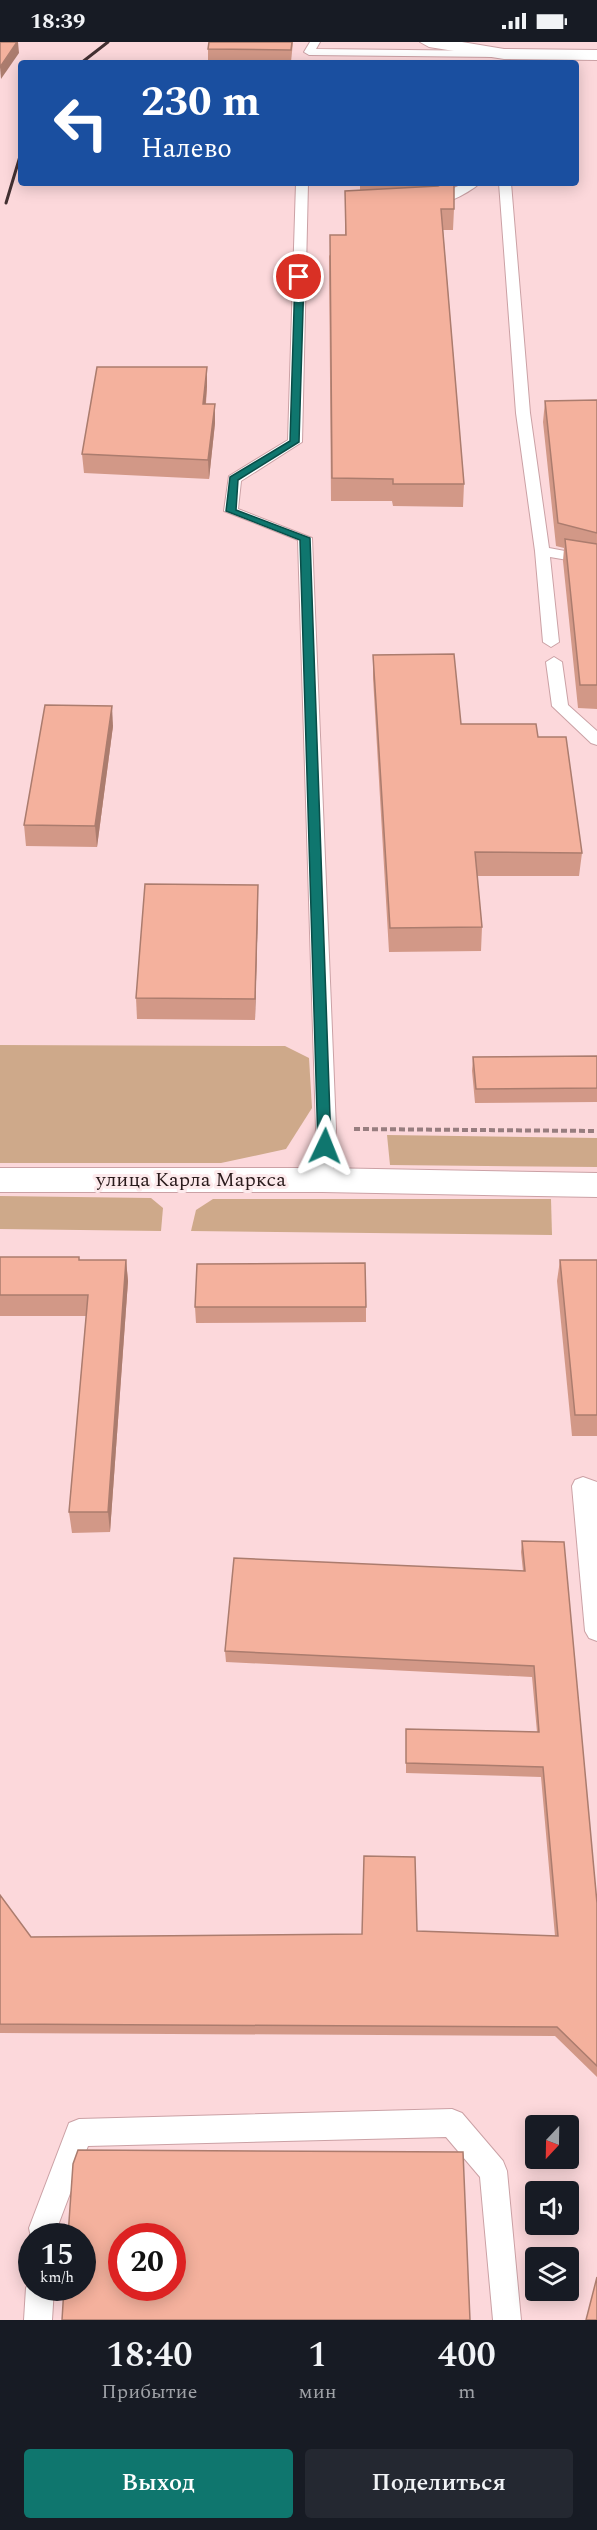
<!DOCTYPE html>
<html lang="ru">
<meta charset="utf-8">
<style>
body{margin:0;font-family:Spectral,serif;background:#242831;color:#f1f3f6;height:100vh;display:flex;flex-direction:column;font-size:22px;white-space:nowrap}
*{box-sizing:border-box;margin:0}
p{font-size:20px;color:#9ea1a6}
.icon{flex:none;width:33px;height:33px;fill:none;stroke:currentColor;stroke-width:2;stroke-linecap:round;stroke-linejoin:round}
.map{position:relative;height:2278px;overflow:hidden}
.sheet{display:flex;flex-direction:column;background:#171b24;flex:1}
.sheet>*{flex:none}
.banner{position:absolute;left:18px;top:18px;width:561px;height:126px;border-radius:6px;box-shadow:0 3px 15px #0003;background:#1a4fa0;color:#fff;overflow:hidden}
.needle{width:39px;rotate:202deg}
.buttons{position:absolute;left:525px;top:2073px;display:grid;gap:12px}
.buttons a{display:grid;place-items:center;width:54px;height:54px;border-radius:6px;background:#171b24;box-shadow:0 3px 15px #0003;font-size:30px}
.speed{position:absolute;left:18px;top:2181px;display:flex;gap:12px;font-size:30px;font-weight:700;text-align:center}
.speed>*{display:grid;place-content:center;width:78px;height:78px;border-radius:50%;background:#171b24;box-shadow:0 3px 15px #0003;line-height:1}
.speed small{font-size:15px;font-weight:400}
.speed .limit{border:9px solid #d22;background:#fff;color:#111}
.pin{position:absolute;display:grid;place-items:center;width:51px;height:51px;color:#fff;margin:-26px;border:3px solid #fff;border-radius:50%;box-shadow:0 2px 6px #0007}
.me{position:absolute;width:66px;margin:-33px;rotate:2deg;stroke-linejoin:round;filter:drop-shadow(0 0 4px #0008)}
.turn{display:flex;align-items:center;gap:21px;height:126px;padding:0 24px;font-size:27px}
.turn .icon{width:78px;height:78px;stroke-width:2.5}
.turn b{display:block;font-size:42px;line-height:51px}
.eta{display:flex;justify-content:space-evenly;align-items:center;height:102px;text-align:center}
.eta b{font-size:36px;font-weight:600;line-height:42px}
.button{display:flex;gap:12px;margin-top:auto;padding:12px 24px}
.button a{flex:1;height:69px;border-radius:6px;background:#0f766e;color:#fff;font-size:24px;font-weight:600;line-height:69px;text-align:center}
.button a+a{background:#242831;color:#f1f3f6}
.status{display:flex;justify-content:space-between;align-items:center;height:42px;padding:0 30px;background:#171b24;direction:ltr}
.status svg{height:16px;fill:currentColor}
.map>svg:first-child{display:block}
</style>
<div class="status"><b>18:39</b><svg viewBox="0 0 49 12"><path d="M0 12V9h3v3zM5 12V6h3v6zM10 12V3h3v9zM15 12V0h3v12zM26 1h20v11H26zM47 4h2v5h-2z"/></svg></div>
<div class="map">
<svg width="597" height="2278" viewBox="0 0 597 2278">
<rect width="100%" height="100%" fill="#fcd8db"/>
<g fill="#cea98a">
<polygon points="0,1003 285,1004 309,1016 312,1066 286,1107 221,1121 0,1121"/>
<polygon points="387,1093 597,1096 597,1125 390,1123"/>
<polygon points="0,1154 151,1156 163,1166 161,1189 0,1187"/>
<polygon points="213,1157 551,1157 552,1193 191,1189 196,1168"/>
</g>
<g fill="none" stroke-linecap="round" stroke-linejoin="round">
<defs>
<g id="lane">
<polygon points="310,0 320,0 316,7 498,9 503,12 498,15 309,13 304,10"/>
<polygon points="296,141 308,141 302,400 241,439 238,467 312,496 336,1087 332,1138 329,1143 315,1143 312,1138 316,1087 298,498 224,469 229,434 288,398"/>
<path d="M465 141H480C469 151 437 169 424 159Z"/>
<polygon points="499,141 511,141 530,371 549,506 597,515 597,523 550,515 559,600 551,605 543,600 535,509 516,371"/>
<polygon points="554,615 562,620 568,663 597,689 597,703 591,701 552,664 546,620"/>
<polygon points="583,1435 597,1440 597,1599 589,1596 585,1589 572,1444 575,1438"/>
<polygon points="452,2067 462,2071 503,2119 507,2129 521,2278 493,2278 480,2135 446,2095 88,2104 57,2186 57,2194 32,2194 32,2200 29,2186 69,2081 79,2077"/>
<polygon points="32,2235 32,2246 54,2246 52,2278 24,2278 26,2246"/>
</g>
<g id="secondary">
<polygon points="420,0 462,0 504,7 597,8 597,18 504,17 429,5"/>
<polygon points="0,1126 322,1126 597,1131 597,1155 322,1150 0,1150"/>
</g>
</defs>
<use href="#lane" stroke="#cba1a5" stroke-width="2"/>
<use href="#secondary" stroke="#cba1a5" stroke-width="2"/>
<polyline stroke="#977d7f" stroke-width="4" stroke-dasharray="6 3" stroke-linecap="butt" points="354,1087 597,1089"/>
<use href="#lane" fill="#fff" fill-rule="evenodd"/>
<use href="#secondary" fill="#fff" fill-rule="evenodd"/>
<g stroke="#423032" stroke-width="3">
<polyline points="81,21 108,0"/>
<polyline points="6,161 21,111"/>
</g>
</g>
<g fill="#d29887">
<polygon points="209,0 293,0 291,20 208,19 208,7"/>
<polygon points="360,141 454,141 454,167 453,188 443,188 464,442 463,465 393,464 392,459 331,459 329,214 345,193 345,149 360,148"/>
<polygon points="207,344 206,362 215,362 215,381 209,437 84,431 82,412"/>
<polygon points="597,358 597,667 578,666 563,519 564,506 556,504 543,380 545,359"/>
<polygon points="373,613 461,682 538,695 582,811 579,834 477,834 482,885 481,909 389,910 373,636"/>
<polygon points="113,684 97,805 26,804 24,783"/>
<polygon points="258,843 258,864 255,978 137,977 136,956"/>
<polygon points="597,1014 597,1060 475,1061 472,1029 473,1015"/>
<polygon points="0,1215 79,1215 79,1218 126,1218 128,1239 110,1490 72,1491 69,1470 86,1274 0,1274"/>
<polygon points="560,1218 597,1218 597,1394 572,1394 557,1239"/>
<polygon points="195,1265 366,1265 366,1280 196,1281"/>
<polygon points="522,1499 597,1861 597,2035 555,1994 0,1991 0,1853 31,1895 362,1892 417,1889 555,1894 541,1735 406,1731 406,1687 537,1690 532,1635 226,1620 225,1609 523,1529 521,1510"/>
</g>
<g fill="#ab7c6e">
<polygon points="17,0 18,0 19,11 1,37 0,25"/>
<polygon points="435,141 452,141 434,154"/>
<polygon points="207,325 207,344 204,381 203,362"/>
<polygon points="215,362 215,381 209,437 208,418"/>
<polygon points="112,664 113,684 97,805 95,784"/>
<polygon points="258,843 258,864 255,978 255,957"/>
<polygon points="126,1218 128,1239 110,1490 108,1470"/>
</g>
<g fill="#f4b19d" stroke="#ab7c6e" stroke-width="1.5" fill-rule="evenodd">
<polygon points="0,0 17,0 0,25"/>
<polygon points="209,0 292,0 291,8 208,7"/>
<polygon points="444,141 454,141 454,167 441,167 464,442 393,442 393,437 332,436 330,193 346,193 345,149 438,144"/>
<polygon points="97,325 207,325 203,362 215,362 208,418 82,412"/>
<polygon points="597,358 597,491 558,481 545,359"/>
<polygon points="565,497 597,502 597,643 580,643"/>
<polygon points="454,612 461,682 536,682 538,695 566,695 582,811 475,810 482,885 390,886 373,613"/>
<polygon points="45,663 112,664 95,784 24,783"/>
<polygon points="145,842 258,843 255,957 136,956"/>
<polygon points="597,1014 597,1046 476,1047 473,1015"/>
<polygon points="0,1215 79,1215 79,1218 126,1218 108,1470 69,1470 88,1253 0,1253"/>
<polygon points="560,1218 597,1218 597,1373 575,1373"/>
<polygon points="365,1221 366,1265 195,1265 197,1222"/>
<polygon points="522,1499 564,1500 597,1861 597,2024 557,1985 0,1982 0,1853 31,1895 362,1892 364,1814 415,1815 417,1889 558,1894 543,1725 406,1721 406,1687 539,1690 534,1624 225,1609 234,1516 525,1529"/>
<path d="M78 2108 463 2110 470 2278H62L64 2246H82V2194H68L73 2122ZM122 2194H172V2246H122Z"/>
<polygon points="597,2235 597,2278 586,2278"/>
</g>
<polygon fill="#0f766e" stroke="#0a4d48" stroke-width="1.5" points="299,233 304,235 299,400 238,438 236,468 310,496 331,1104 325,1109 318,1104 300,498 226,469 230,435 290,399 295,235"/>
<g text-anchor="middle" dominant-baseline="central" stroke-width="6" stroke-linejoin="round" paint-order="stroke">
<g font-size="20" fill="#291a1b" stroke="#fdeaec">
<text x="191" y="1138">улица Карла Маркса</text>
</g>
</g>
</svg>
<div class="buttons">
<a><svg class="needle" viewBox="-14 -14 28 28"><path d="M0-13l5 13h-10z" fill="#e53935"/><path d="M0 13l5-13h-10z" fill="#9ea1a6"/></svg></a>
<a><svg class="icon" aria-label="sound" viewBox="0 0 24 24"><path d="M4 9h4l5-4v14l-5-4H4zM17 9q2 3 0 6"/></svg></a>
<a><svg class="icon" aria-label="layers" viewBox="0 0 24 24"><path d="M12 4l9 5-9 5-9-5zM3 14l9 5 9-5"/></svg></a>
</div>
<div class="speed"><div>15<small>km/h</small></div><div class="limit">20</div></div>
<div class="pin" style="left:299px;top:235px;background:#d93025"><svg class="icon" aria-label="arrive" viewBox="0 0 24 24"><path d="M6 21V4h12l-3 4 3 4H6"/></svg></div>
<svg class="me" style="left:325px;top:1104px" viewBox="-20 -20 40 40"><path d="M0-17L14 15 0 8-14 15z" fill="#0f766e" stroke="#fff" stroke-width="4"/></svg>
<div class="banner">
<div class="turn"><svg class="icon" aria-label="left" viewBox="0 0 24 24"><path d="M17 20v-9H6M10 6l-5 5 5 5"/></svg><div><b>230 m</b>Налево</div></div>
</div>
</div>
<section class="sheet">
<div class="eta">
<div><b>18:40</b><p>Прибытие</p></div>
<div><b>1</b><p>мин</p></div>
<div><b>400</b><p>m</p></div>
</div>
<div class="button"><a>Выход</a><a>Поделиться</a></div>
</section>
